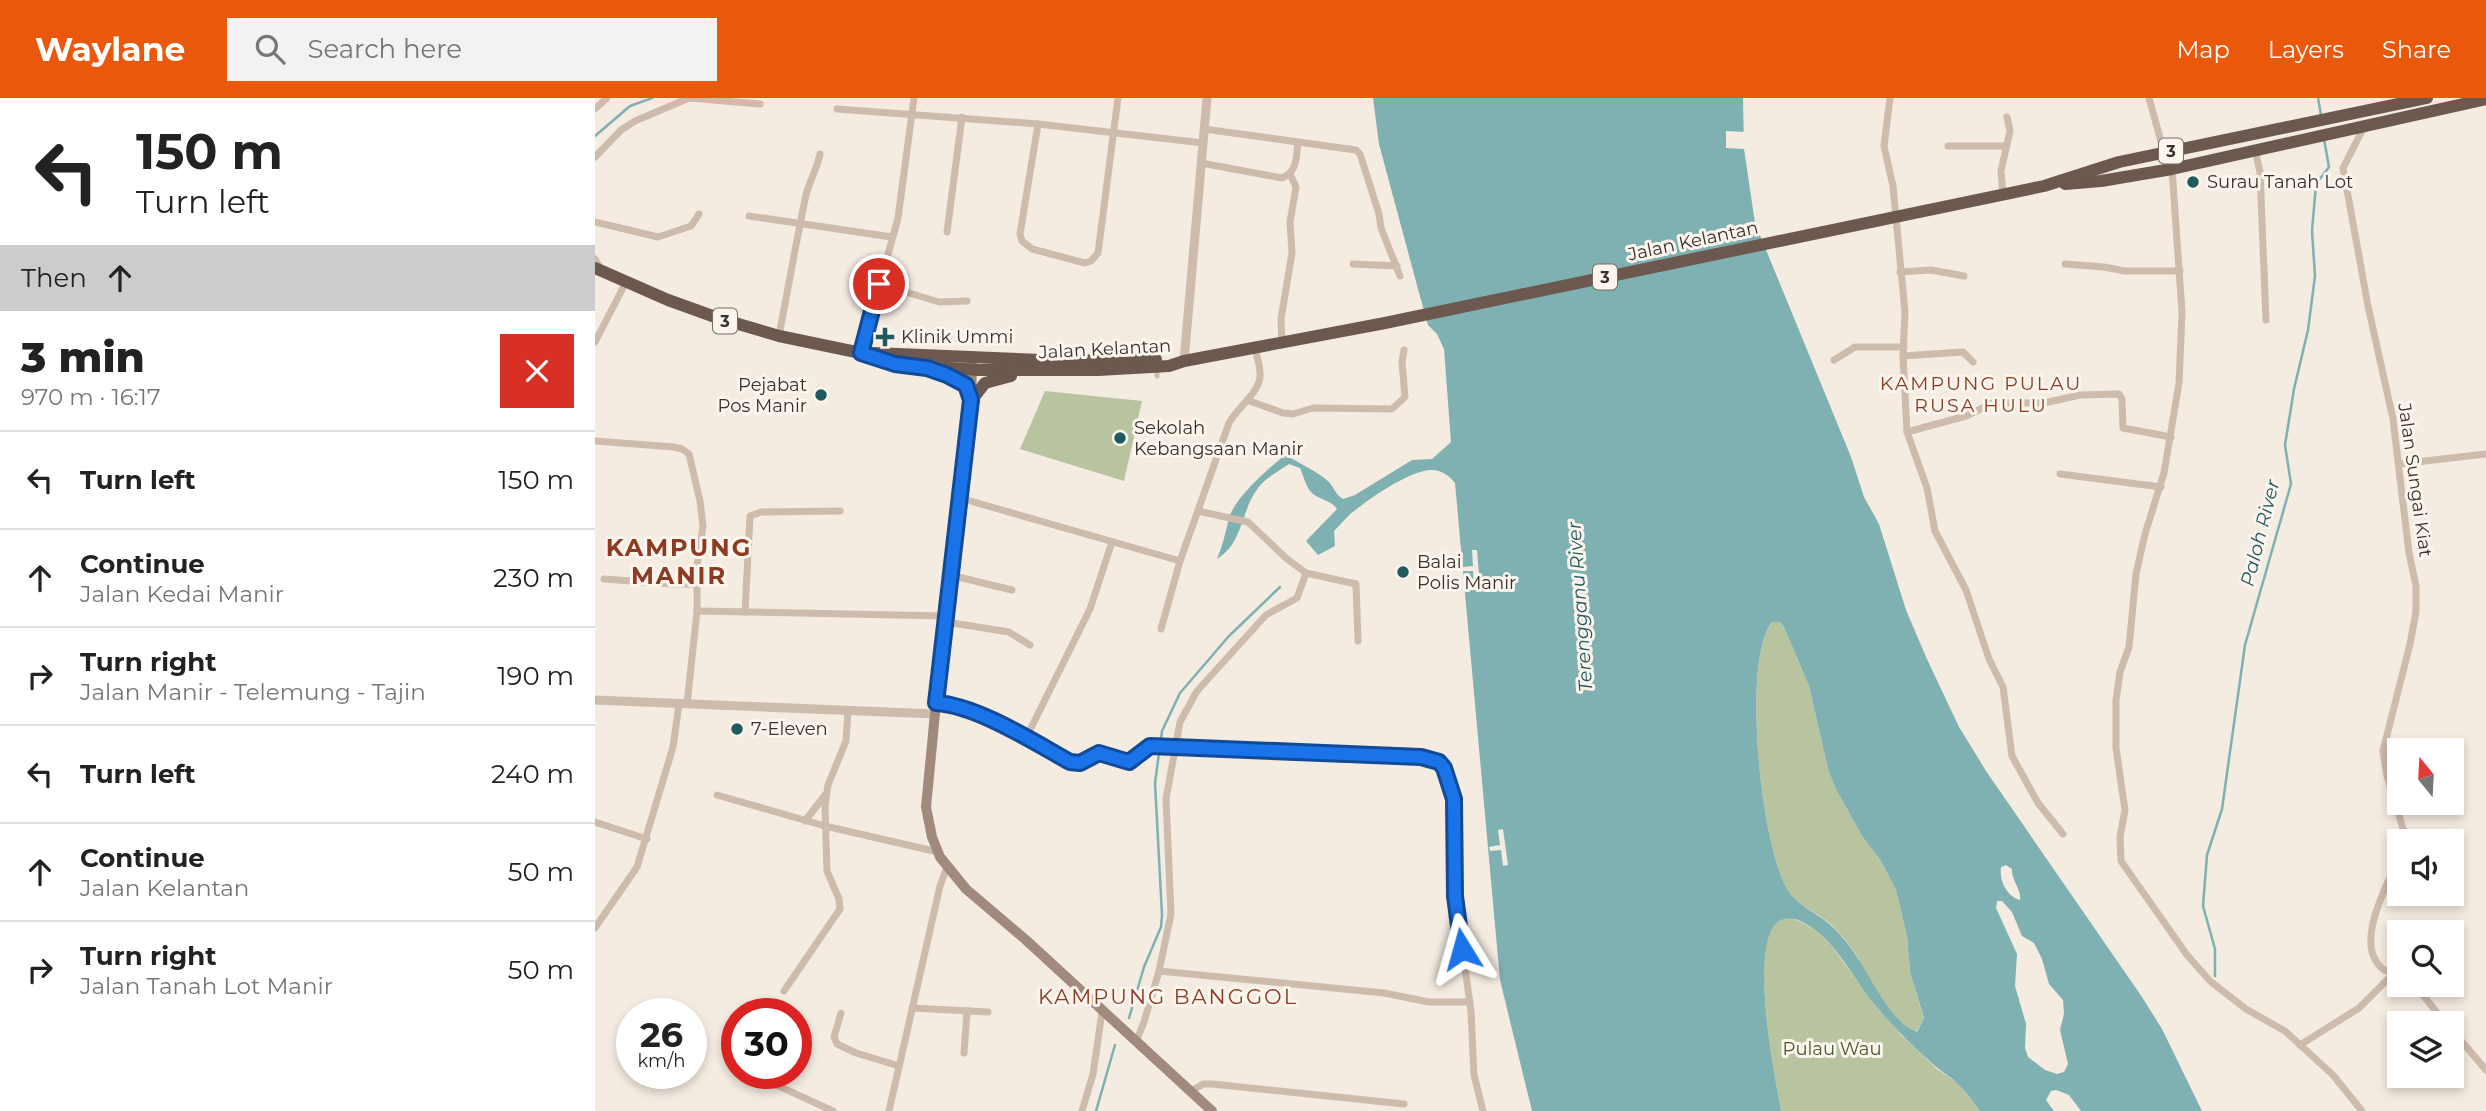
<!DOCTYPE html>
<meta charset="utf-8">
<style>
body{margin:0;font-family:Montserrat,sans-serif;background:#f2f2f2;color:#222;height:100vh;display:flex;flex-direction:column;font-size:26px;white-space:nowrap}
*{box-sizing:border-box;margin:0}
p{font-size:23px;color:#767676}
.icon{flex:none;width:38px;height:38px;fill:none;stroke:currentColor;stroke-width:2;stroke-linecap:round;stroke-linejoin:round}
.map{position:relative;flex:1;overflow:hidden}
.details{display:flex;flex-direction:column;background:#fff;width:595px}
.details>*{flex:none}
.hud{background:#fff;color:#222;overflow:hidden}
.needle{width:46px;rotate:342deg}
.buttons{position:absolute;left:1792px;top:640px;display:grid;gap:14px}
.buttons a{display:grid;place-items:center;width:77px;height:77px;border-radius:0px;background:#fff;box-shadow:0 4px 10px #0003;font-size:35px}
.speed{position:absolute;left:21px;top:900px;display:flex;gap:14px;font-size:35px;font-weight:700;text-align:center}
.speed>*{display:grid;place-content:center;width:91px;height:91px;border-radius:50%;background:#fff;box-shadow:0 4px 10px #0003;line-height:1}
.speed small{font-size:18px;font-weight:400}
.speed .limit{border:10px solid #d22;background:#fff;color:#111}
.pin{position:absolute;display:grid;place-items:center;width:60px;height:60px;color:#fff;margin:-30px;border:4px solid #fff;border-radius:50%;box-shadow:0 2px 7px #0007}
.me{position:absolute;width:77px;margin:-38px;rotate:352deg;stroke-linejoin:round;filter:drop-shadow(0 0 5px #0008)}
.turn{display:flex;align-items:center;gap:24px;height:147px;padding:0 21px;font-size:32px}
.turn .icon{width:91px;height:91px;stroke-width:2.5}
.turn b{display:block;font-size:49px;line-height:60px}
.then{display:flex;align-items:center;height:66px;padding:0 21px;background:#0003;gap:14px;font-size:26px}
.round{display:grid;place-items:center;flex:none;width:74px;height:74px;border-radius:0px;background:#f2f2f2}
.head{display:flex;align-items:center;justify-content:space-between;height:119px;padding:0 21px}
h1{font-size:42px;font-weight:800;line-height:52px}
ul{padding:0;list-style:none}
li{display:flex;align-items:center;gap:21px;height:98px;padding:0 21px;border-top:2px solid #e0e0e0}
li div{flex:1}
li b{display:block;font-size:26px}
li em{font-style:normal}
header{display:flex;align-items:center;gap:42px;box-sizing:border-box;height:98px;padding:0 35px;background:#ea580c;color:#fff}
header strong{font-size:33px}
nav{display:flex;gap:38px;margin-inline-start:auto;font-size:24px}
.search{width:490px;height:63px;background:#f2f2f2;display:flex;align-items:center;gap:18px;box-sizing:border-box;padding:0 24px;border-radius:0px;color:#767676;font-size:26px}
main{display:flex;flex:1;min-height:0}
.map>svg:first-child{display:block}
</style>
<header>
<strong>Waylane</strong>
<div class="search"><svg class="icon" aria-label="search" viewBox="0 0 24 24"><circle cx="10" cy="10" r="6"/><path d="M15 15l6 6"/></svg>Search here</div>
<nav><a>Map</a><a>Layers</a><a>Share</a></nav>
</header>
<main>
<section class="details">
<div class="hud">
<div class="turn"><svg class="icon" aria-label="left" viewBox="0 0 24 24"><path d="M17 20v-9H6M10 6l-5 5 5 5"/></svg><div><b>150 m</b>Turn left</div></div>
<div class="then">Then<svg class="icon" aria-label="ahead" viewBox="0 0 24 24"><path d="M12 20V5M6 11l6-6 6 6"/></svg></div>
</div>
<div class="head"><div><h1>3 min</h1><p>970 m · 16:17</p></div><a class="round" style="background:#d93025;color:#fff"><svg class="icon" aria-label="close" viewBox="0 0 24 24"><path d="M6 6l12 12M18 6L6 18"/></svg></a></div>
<ul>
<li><svg class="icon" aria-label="left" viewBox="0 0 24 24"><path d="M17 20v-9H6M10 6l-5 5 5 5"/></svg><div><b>Turn left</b></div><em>150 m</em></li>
<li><svg class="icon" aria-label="ahead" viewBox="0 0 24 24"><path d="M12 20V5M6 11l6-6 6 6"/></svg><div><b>Continue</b><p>Jalan Kedai Manir</p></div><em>230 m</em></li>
<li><svg class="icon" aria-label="right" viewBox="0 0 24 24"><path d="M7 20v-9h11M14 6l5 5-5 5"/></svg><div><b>Turn right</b><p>Jalan Manir - Telemung - Tajin</p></div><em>190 m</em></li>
<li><svg class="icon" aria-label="left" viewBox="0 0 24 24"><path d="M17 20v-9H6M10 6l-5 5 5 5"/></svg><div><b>Turn left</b></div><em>240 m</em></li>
<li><svg class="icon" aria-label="ahead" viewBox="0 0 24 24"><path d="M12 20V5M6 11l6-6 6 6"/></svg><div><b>Continue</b><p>Jalan Kelantan</p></div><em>50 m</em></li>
<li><svg class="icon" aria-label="right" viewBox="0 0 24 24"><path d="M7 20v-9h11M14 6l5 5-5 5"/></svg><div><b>Turn right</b><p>Jalan Tanah Lot Manir</p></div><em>50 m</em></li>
</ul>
</section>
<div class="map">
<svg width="1891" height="1013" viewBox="0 0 1891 1013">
<rect width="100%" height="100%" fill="#f4ebe1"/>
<g fill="#b8c4a0">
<polygon points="450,293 547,303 529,383 425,351"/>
<path d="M1177 524H1185L1189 529 1214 588 1233 671 1247 702 1267 738 1286 763 1301 792 1312 838 1315 874 1329 921 1321 934C1294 924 1275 879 1260 855 1253 845 1242 831 1232 823 1219 814 1203 807 1194 794 1166 753 1146 564 1177 524Z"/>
<path d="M1193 819 1206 824 1220 832 1236 847 1279 906 1307 938 1342 971 1364 986 1385 1013H1186C1180 983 1153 839 1182 822 1185 820 1189 820 1193 819Z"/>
</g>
<path fill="#7fb0b2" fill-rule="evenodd" d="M778 0H1148L1149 51 1160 125 1256 359 1269 399 1284 426 1311 512 1331 559 1364 629 1391 673 1547 899 1567 931 1607 1013H1486L1474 997 1461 992 1456 993 1451 1002 1459 1013H1385C1379 1005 1372 995 1365 988 1358 980 1348 975 1340 968 1318 949 1298 929 1280 907 1260 883 1245 851 1220 832 1135 768 1181 983 1186 1013H937L905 882 860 385C855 378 846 372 837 372 818 371 778 398 763 410 754 416 747 425 739 433L740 448 723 457 711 443 742 411C736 402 726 402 718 396 711 390 709 379 705 370L694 366C684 373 670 380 663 390 645 414 649 444 622 461 627 449 630 437 633 424 637 401 672 372 690 357 704 365 722 373 734 384 740 391 740 396 748 401L760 397 817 362 837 361 856 344 849 251 842 236 833 227 823 191 784 46ZM1177 524H1185L1189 529 1214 588 1233 671 1241 691 1267 738 1286 763 1301 792 1312 838 1315 874 1329 920 1322 934C1295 925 1276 878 1260 856 1253 845 1242 832 1232 824 1219 814 1203 807 1194 794 1166 753 1146 563 1177 524ZM1411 767 1417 771C1416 782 1427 792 1425 802 1412 799 1404 783 1406 769ZM1402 803H1407L1417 814 1427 838 1439 845 1447 861 1454 886 1468 902 1469 916 1465 932 1473 966 1469 974 1462 976 1450 972 1433 959 1430 950 1431 926 1420 888 1422 856 1401 810Z"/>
<g fill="#f4ebe1">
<polygon points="1131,33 1150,34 1149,51 1131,50"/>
<polygon points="877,452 882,452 885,489 879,489 878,473 868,473 868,469 878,468"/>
<polygon points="908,731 913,767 908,768 906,752 895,753 894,749 905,747 903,732"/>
</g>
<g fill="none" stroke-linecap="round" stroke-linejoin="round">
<g stroke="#7fb0b2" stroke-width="2.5">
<polyline points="1723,0 1726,17"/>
<polyline points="0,38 35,8 57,0"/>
<polyline points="1620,878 1620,851 1608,808 1612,757 1627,711 1650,547 1696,386 1690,347 1699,291 1713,232 1720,178 1717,133 1721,86 1734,69 1729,41"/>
<polyline points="534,920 549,869 566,829 567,817 560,685 567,633 585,595 634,538 685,489"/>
<polyline points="501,1013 520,947"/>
</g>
<polyline stroke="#cdbbac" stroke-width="5" points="561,255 562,278"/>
<g stroke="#cdbbac" stroke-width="7">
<polyline points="1295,0 1289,48 1298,88 1310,214 1308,258 1312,334 1332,390 1340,433 1371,492 1394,561 1408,589 1417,658 1443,705 1468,736"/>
<polyline points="1554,0 1569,54"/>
<polyline points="0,11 12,0"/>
<polyline points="242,11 443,26 608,45"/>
<polyline points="443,26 425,136 427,143 437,151 490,165 496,163 503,155 523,0"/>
<polyline points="1770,27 1748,70 1773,208 1798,321 1814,455 1821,488 1821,514 1815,546 1788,653 1792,678 1809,734 1809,744"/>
<polyline points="609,31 761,52 765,56 784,116 786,130 805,178"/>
<polyline points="1353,48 1411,48"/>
<polyline points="1660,52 1665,74 1671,222"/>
<polyline points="0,59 26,32 40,23 94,0 165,6"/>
<path d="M606 65 687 80C703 73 701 59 703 44"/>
<polyline points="1577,71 1587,214 1584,285 1569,375 1550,436 1541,476 1534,549 1525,574 1521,602 1521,650 1530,712 1525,739 1526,763 1592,857 1615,883 1651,911 1690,933 1738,977 1767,1013"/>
<polyline points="1408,96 1406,73 1415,33 1412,19"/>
<polyline points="154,118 297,139"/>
<polyline points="0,124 63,139 96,128 104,116"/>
<polyline points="352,134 367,19"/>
<polyline points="0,161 8,174"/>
<polyline points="758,166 802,168"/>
<polyline points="1470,166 1509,169 1530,173 1585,173"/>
<polyline points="1305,174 1336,172 1369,178"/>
<polyline points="284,186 344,204 372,203"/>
<path d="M184 238C193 191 201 144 211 97 215 82 222 71 225 56"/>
<polyline points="0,244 31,184"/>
<polyline points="687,245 686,221 697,155 695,124 701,89 695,76"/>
<polyline points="266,255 303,120 319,0"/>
<polyline points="1308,258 1368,254 1378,264"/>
<polyline points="1239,262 1260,249 1309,249"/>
<polyline points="652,302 688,315 698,316 718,310 797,311 810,299 807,264 809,252"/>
<polyline points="1312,334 1371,318 1398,305 1449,305 1485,297 1524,296 1527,301 1528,330 1576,339"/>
<polyline points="0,343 79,349 87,351 94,356 105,403 108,428 102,468 102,513 92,606"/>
<polyline points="1804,366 1891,356"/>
<polyline points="1465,376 1566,389"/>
<polyline points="365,400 585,463"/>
<polyline points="603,413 653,424 692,461 711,475 761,486 763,543"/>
<polyline points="355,477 417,492"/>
<polyline points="9,481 77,486 102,486"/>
<polyline points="102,513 351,518"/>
<polyline points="150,514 155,418 166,414 245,413"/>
<polyline points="351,524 414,534 435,547"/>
<path d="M566 531 585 463 634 325C642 310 663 296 665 279 666 270 662 259 660 251"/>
<path d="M341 605C381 607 440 645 475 664L485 665 504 655 534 664 555 648 826 659 844 664 849 669 859 701 860 798 876 913 879 977 888 1013"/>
<polyline points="431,640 495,511 517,444"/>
<polyline points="122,697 230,728 343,754"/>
<polyline points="210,723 230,697"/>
<polyline points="0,724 52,741"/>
<path d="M1804 759C1793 785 1764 837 1781 863 1787 873 1793 875 1804 874"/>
<polyline points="0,830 42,769 78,649 84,606"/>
<polyline points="564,873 789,895 834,904 875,904"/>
<polyline points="1820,887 1851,926"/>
<polyline points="189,893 245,811 244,801 232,773 230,708 233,687 251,643 253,613"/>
<polyline points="317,910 393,914"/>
<polyline points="246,915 239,939 242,946 261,955 304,968"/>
<polyline points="1857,932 1891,972"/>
<polyline points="541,944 549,924 564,873 576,816 571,701 585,624 602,593 671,517 702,500 711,475"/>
<polyline points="1705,947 1764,910 1799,875"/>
<polyline points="369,955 372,913"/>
<polyline points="155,975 238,1013"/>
<polyline points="595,994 608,986 617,986 809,1006"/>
<polyline points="294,1013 345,788 352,769"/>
<polyline points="487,1013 498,976 507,914"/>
</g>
<g stroke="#cdbbac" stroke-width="9">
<polyline points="589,263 612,0"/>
<polyline points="0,602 340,616"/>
</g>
<polyline stroke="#a18a7d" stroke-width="10" points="377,266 376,302 341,605 331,709 337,739 345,759 371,791 431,842 617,1013"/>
<g stroke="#6c584f" stroke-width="12">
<polyline points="1470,86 1506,83 1577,71 1891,1"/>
<polyline points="0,170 73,202 123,220 184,238 266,255 300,266 383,272 503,272 574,268 589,263 790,225 1449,88 1524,64 1832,0"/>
<polyline points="279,255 471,263 561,261"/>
<polyline points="344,274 371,287 375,299"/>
<polyline points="379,299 390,285 416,278"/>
</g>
</g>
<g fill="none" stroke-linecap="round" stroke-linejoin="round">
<defs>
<path id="route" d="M284 186 266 255 300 266 332 270 352 277 371 287 376 302 341 605C381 607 439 644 475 664L485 665 504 655 534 664 555 648 826 659 844 664 849 670 859 701 860 798 867 851"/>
</defs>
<use href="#route" stroke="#114b97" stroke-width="18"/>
<use href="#route" stroke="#1a73e8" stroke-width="12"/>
</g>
<g fill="#1f5a5e" stroke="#fbf5ee" stroke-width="2.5">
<circle cx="1598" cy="84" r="7"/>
<path d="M286.5 228.5h7v7h7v7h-7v7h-7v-7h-7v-7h7z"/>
<circle cx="226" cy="297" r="7"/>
<circle cx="525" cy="340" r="7"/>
<circle cx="808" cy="474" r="7"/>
<circle cx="142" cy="631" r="7"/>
</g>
<g text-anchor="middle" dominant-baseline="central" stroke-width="6" stroke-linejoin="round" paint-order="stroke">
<g fill="#fbf5ee" stroke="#756b66" stroke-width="2">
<rect x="1564" y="40.5" width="24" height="25" rx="5"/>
<rect x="998" y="166.5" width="24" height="25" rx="5"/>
<rect x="118" y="210.5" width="24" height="25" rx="5"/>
</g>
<g font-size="16" font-weight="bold" fill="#3b302b">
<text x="1576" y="53">3</text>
<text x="1010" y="179">3</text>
<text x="130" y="223">3</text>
</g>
<g font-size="18" fill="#3b302b" stroke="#fbf5ee" text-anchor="start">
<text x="1612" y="84">Surau Tanah Lot</text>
<text x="306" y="239">Klinik Ummi</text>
<text x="212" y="287" text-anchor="end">Pejabat<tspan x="212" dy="21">Pos Manir</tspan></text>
<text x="539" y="330">Sekolah<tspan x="539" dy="21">Kebangsaan Manir</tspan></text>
<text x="822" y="464">Balai<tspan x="822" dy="21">Polis Manir</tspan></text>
<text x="156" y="631">7-Eleven</text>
</g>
<g font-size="18" fill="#3b302b" stroke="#fbf5ee">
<text transform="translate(1098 143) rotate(-12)">Jalan Kelantan</text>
<text transform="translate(510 251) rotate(-3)">Jalan Kelantan</text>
<text transform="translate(1820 382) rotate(82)">Jalan Sungai Kiat</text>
</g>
<g font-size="18" fill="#4a5a2e" stroke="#fbf5ee">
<text x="1237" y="951">Pulau Wau</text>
</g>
<g font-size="19" letter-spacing="2" fill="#8c3b22" stroke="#fbf5ee">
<text x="1386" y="285">KAMPUNG PULAU<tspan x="1386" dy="22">RUSA HULU</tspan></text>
</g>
<g font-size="19" font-style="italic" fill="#1f5a5e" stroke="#fbf5ee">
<text transform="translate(1665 435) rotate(-76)">Paloh River</text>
<text transform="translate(985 509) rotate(-94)">Terengganu River</text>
</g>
<g font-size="21" letter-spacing="2" fill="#8c3b22" stroke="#fbf5ee">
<text x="573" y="898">KAMPUNG BANGGOL</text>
</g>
<g font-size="24" font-weight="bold" letter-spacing="2" fill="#8c3b22" stroke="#fbf5ee">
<text x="84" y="449">KAMPUNG<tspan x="84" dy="28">MANIR</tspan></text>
</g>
</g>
</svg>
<div class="buttons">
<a><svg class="needle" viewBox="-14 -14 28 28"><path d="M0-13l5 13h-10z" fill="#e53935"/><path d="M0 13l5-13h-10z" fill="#767676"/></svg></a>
<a><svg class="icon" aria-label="sound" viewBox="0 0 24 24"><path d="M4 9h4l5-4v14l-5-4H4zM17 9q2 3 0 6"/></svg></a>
<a><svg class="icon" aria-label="search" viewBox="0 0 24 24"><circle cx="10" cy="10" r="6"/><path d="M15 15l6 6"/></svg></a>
<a><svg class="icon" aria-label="layers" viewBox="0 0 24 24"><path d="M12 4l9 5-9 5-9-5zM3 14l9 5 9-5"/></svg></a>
</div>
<div class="speed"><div>26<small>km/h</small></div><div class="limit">30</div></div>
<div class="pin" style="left:284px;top:186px;background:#d93025"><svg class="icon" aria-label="arrive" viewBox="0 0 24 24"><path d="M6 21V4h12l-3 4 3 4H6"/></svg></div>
<svg class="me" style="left:867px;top:851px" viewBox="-20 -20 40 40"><path d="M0-17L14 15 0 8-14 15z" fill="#1a73e8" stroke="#fff" stroke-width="4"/></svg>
</div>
</main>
